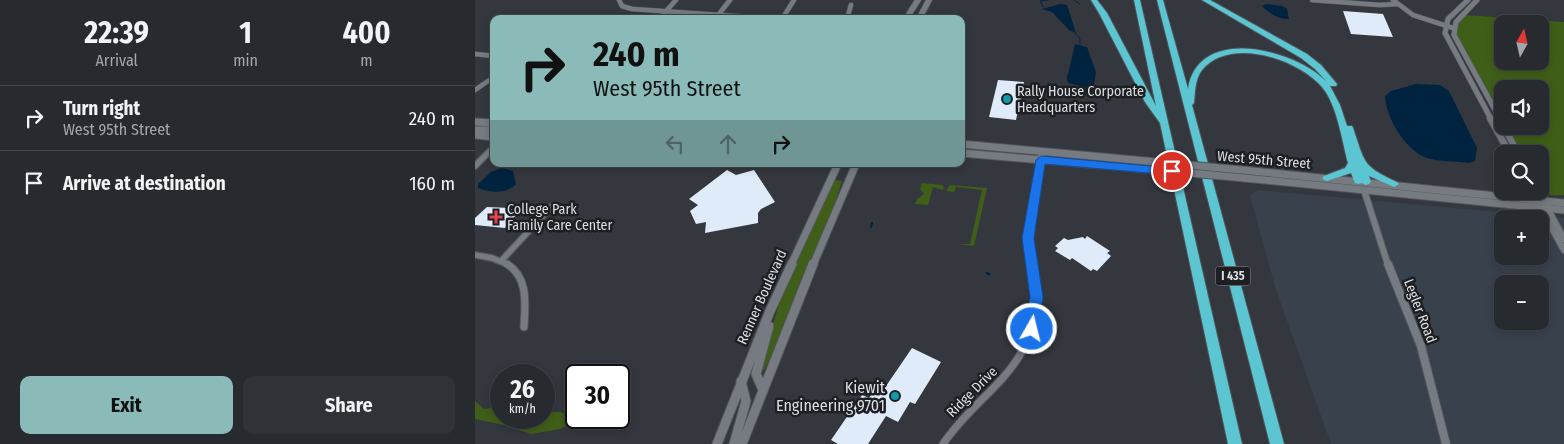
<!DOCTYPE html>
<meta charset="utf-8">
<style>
body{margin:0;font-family:"Fira Sans Condensed",sans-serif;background:#2f3236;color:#f1f3f6;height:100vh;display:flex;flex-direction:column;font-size:19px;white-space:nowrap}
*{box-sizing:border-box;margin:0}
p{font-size:16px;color:#a4a7aa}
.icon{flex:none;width:28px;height:28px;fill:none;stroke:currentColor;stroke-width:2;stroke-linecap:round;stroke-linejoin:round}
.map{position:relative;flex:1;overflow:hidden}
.side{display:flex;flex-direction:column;background:#272a2e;width:475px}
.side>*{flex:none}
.top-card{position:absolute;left:15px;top:15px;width:475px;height:152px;border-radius:10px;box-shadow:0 2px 8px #0003,0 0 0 1px #43464a;background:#8bbbb9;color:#111;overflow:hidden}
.needle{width:32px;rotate:8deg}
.buttons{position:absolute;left:1019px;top:15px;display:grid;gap:10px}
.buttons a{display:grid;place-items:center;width:55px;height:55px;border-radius:10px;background:#272a2e;box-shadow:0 2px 8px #0003,0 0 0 1px #43464a;font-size:25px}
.speed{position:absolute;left:15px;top:364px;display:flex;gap:10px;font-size:25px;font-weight:700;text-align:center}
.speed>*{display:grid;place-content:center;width:65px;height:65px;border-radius:50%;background:#272a2e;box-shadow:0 2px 8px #0003,0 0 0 1px #43464a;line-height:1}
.speed small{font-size:12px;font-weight:400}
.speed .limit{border:2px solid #111;border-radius:8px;background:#fff;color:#111}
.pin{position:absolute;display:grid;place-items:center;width:42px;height:42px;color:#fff;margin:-21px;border:2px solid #fff;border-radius:50%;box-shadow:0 1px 5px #0007}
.me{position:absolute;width:55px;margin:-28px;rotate:8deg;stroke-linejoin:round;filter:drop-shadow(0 0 4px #0008)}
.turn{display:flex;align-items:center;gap:18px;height:105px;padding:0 20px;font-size:22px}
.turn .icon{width:65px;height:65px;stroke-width:2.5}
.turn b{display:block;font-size:35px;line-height:42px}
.lanes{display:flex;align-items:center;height:48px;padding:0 20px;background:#0003;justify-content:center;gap:25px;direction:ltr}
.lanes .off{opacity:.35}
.eta{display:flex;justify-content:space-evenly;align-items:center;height:85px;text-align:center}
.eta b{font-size:30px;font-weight:700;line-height:35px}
.action{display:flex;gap:10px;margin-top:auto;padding:10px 20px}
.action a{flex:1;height:58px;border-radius:10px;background:#8bbbb9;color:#111;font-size:20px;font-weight:700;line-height:58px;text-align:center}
.action a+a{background:#2f3236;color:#f1f3f6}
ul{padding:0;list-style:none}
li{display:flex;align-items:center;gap:15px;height:65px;padding:0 20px;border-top:1px solid #43464a}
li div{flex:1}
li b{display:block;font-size:19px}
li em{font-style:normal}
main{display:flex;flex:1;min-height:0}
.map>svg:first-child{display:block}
</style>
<main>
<section class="side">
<div class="eta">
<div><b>22:39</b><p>Arrival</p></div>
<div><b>1</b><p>min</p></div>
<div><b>400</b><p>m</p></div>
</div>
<ul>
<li><svg class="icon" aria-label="right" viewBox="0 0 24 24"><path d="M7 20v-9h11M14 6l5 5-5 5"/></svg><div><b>Turn right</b><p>West 95th Street</p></div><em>240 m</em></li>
<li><svg class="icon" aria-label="arrive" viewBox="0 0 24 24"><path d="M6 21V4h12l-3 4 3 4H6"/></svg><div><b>Arrive at destination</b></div><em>160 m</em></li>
</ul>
<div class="action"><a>Exit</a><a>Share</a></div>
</section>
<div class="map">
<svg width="1089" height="444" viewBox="0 0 1089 444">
<rect width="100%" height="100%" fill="#34383e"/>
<path fill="#39414c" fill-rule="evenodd" d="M782 190 1089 218V444H856L800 287 775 195ZM1028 219H1065V256H1028ZM1028 284H1065V321H1028Z"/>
<g fill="#3f5e18" fill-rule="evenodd">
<path d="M989 15 1089 22V195C1085 195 1080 196 1076 195 1060 190 1065 166 1065 154H1046L1031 126H1065V89H1028L1027 120 979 31 981 23ZM1028 24H1065V61H1028Z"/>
<polygon points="358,180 367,181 358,209 292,365 289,370 285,370 308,290"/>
<polygon points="447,183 467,185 469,187 468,190 458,187 453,205 440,204 442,199 449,194 445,189"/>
<polygon points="475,185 512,188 499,246 482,244 495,244 507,190 481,187 479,192 471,191"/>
<polygon points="0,401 9,409 16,408 26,411 26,418 69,418 69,408 77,412 86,412 99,418 98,422 85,429 56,434 29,425 0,419"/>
</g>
<g fill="#002340">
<polygon points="585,4 592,5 601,33 594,30 577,12 567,9"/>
<path d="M791 4 807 6 812 9 814 19C804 20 794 13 787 6Z"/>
<polygon points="600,44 612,47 621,72 618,89 593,83 592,78"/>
<path d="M941 84 965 85 974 91 1002 148 1000 161 994 163C981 161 965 162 952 158 930 150 911 118 910 96L916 91Z"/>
<path d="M27 168 38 171 41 184C31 194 16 193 3 188V184L16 172Z"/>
</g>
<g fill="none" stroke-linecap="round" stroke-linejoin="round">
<g stroke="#002340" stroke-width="1">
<polyline points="599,0 605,4"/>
<polyline points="568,7 565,1 573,0"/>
<polyline points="600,33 605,39 605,44"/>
</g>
<polyline stroke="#002340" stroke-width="2" points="396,227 397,223"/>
<polyline stroke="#002340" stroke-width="2.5" points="512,273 514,274"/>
</g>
<g fill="#e0ebf9">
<polygon points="868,11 908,14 918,37 876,34"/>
<polygon points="523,80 549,82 541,120 514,117"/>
<polygon points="252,170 261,175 279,170 300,202 286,209 283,213 283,223 230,233 231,222 221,224 215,211 223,205 214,199"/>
<polygon points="12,207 36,208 35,209 45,210 30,228 0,225 0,218"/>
<polygon points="612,236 635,251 632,253 636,256 622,271 618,269 616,271 597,258 595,260 580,251 583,248 580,246 589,238 593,240 608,237 610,239"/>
<polygon points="437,348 466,362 440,404 435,402 423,422 411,416 393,444 363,444 356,440 387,395 394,398 402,386 409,389"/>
</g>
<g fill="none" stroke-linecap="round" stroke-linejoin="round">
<defs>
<g id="minor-far2">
<polyline points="144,0 147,6 157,9 302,19"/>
<polyline points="837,0 905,5 922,4"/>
<polyline points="918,0 938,15 978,28"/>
<polyline points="244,14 255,0"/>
<polyline points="184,19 201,0"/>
<polyline points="307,19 319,0"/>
<polyline points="372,19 376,5"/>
<polyline points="0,54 19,56"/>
<polyline points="0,90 19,77"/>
</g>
<g id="minor-far1">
<polyline points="0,166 19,147"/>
<polyline points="0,255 17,258 34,265"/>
<polyline points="27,260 77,206"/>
<polyline points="557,265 553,238 567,152"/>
</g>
<g id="minor">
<path d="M32 264C54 278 50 304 49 327"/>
<path d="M468 444C505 390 558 372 561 298 561 287 558 275 556 264"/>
</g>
<g id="tertiary-far2">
<polyline points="993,0 973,19 970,33 1016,119"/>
<polyline points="1002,0 981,22 979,35 1025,119"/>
</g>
<g id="tertiary-far1">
<polyline points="1015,118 1035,154"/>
<polyline points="1025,118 1028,124"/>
<polyline points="1029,126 1043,154"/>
<polyline points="889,190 913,265"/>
<polyline points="1056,191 1089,250"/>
<polyline points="1063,191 1089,239"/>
</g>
<polyline id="tertiary" points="913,264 946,346 971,444"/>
<g id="secondary-far2">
<polyline points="431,19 443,0"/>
<polyline points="444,19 454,0"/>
</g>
<g id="secondary-far1">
<polyline points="0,122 19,123"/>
<polyline points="0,130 19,130"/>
<polyline points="0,135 19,137"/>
<polyline points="486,144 660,160"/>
<polyline points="486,153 661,168"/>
<polyline points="767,170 1089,203"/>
<polyline points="769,178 1089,210"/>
<polyline points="316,265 363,164"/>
<polyline points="338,265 381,164"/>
</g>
<g id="secondary">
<polyline points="288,390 281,374 294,326"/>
<polyline points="242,444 295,311 317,264"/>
<polyline points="259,444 271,401 266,381"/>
<polyline points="267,444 338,264"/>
</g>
<g id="motorway">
<polygon points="616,0 622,0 632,13 681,106 659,0 665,0 767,444 753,444 685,123 670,102 624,13"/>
<path d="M682 0H688L713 89C723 24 820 49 852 82L840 69 826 58 727 0H735L832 54 846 65 862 84 861 86H855L865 105 872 126H877L878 128C890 163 887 166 922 182L924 184 919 187 894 176 896 182 894 184 891 185 887 183 883 184 880 183 876 173 852 181 849 180 847 178 849 176 870 168 873 163C867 141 862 104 847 87 823 59 755 36 727 70 720 79 720 92 719 103L717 105 809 444H795Z"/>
</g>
</defs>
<use href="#minor-far2" stroke="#51555a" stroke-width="5.5"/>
<use href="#minor-far1" stroke="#51555a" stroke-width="8"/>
<use href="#minor" stroke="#51555a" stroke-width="9"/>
<use href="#tertiary-far2" stroke="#51555a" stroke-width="6"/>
<use href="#tertiary-far1" stroke="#51555a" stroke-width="8"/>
<use href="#tertiary" stroke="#51555a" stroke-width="10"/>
<use href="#secondary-far2" stroke="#51555a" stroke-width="7"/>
<use href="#secondary-far1" stroke="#51555a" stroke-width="9"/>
<use href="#secondary" stroke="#51555a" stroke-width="11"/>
<use href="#motorway" stroke="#51555a" stroke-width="2"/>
<use href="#minor-far2" stroke="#767b81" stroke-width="4.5"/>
<use href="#minor-far1" stroke="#767b81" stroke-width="5.5"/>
<use href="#minor" stroke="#767b81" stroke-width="7"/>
<use href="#tertiary-far2" stroke="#767b81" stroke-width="5"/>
<use href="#tertiary-far1" stroke="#767b81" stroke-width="6"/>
<use href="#tertiary" stroke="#767b81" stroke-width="8"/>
<use href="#secondary-far2" stroke="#767b81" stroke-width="5.5"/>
<use href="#secondary-far1" stroke="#767b81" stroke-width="7"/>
<use href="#secondary" stroke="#767b81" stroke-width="9"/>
<use href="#motorway" fill="#5bc5d1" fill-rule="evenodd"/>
<defs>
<g id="secondary-bridge">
<polyline points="660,160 767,170"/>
<polyline points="661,168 769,178"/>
</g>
</defs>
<use href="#secondary-bridge" stroke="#51555a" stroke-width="9" stroke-linecap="butt"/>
<use href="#secondary-bridge" stroke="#767b81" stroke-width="7"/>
</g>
<polygon fill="#1a73e8" stroke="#114b97" points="566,156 697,168 702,171 697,175 570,164 559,238 568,297 564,329 562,333 557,335 553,333 551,329 555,297 547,238 561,160"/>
<g fill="#0f9aa8" stroke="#1d1f22" stroke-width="2">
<circle cx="532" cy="99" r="5"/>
<circle cx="420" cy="396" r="5"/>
</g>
<path fill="#e0444e" stroke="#1d1f22" stroke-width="2" d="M18.5 209.5h5v5h5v5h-5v5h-5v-5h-5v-5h5z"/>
<g text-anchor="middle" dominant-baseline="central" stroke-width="5" stroke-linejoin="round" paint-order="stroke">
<rect fill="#1d1f22" stroke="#a3a5a9" stroke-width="1" x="740.5" y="266.5" width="35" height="19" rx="4"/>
<g font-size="12" font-weight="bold" fill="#dcdfe3">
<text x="758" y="276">I 435</text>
</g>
<g font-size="14" fill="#dcdfe3" stroke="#1d1f22" text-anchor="start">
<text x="542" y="91">Rally House Corporate<tspan x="542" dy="16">Headquarters</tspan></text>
<text x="32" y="209">College Park<tspan x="32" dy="16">Family Care Center</tspan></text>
</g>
<g font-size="14" fill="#dcdfe3" stroke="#1d1f22">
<text transform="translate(789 160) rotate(5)">West 95th Street</text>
<text transform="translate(287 297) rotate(-66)">Renner Boulevard</text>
<text transform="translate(945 311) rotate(69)">Legler Road</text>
<text transform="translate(497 392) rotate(-45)">Ridge Drive</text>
</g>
<g font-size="16" fill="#dcdfe3" stroke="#1d1f22" text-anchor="end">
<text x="410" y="387">Kiewit<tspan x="410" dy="18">Engineering 9701</tspan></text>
</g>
</g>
</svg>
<div class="buttons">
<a><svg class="needle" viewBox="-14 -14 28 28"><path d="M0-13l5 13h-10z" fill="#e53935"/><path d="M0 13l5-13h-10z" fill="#a4a7aa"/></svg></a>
<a><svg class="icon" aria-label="sound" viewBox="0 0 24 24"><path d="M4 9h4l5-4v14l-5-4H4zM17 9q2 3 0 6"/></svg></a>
<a><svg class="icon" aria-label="search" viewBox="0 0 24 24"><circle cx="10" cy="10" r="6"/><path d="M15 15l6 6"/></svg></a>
<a>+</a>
<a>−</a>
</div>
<div class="speed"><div>26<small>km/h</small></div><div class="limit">30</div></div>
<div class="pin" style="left:697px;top:171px;background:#d93025"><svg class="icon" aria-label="arrive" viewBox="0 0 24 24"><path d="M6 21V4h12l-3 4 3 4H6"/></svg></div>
<svg class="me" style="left:557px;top:329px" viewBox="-20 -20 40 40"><circle r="17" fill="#1a73e8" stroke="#fff" stroke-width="3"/><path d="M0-11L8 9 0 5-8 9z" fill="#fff"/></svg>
<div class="top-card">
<div class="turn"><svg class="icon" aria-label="right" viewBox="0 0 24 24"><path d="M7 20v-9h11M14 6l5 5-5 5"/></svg><div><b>240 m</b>West 95th Street</div></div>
<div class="lanes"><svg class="icon off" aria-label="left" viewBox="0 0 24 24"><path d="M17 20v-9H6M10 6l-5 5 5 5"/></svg><svg class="icon off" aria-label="ahead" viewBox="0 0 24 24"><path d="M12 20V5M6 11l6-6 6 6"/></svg><svg class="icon" aria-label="right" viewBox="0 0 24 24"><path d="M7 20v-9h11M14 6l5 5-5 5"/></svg></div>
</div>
</div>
</main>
